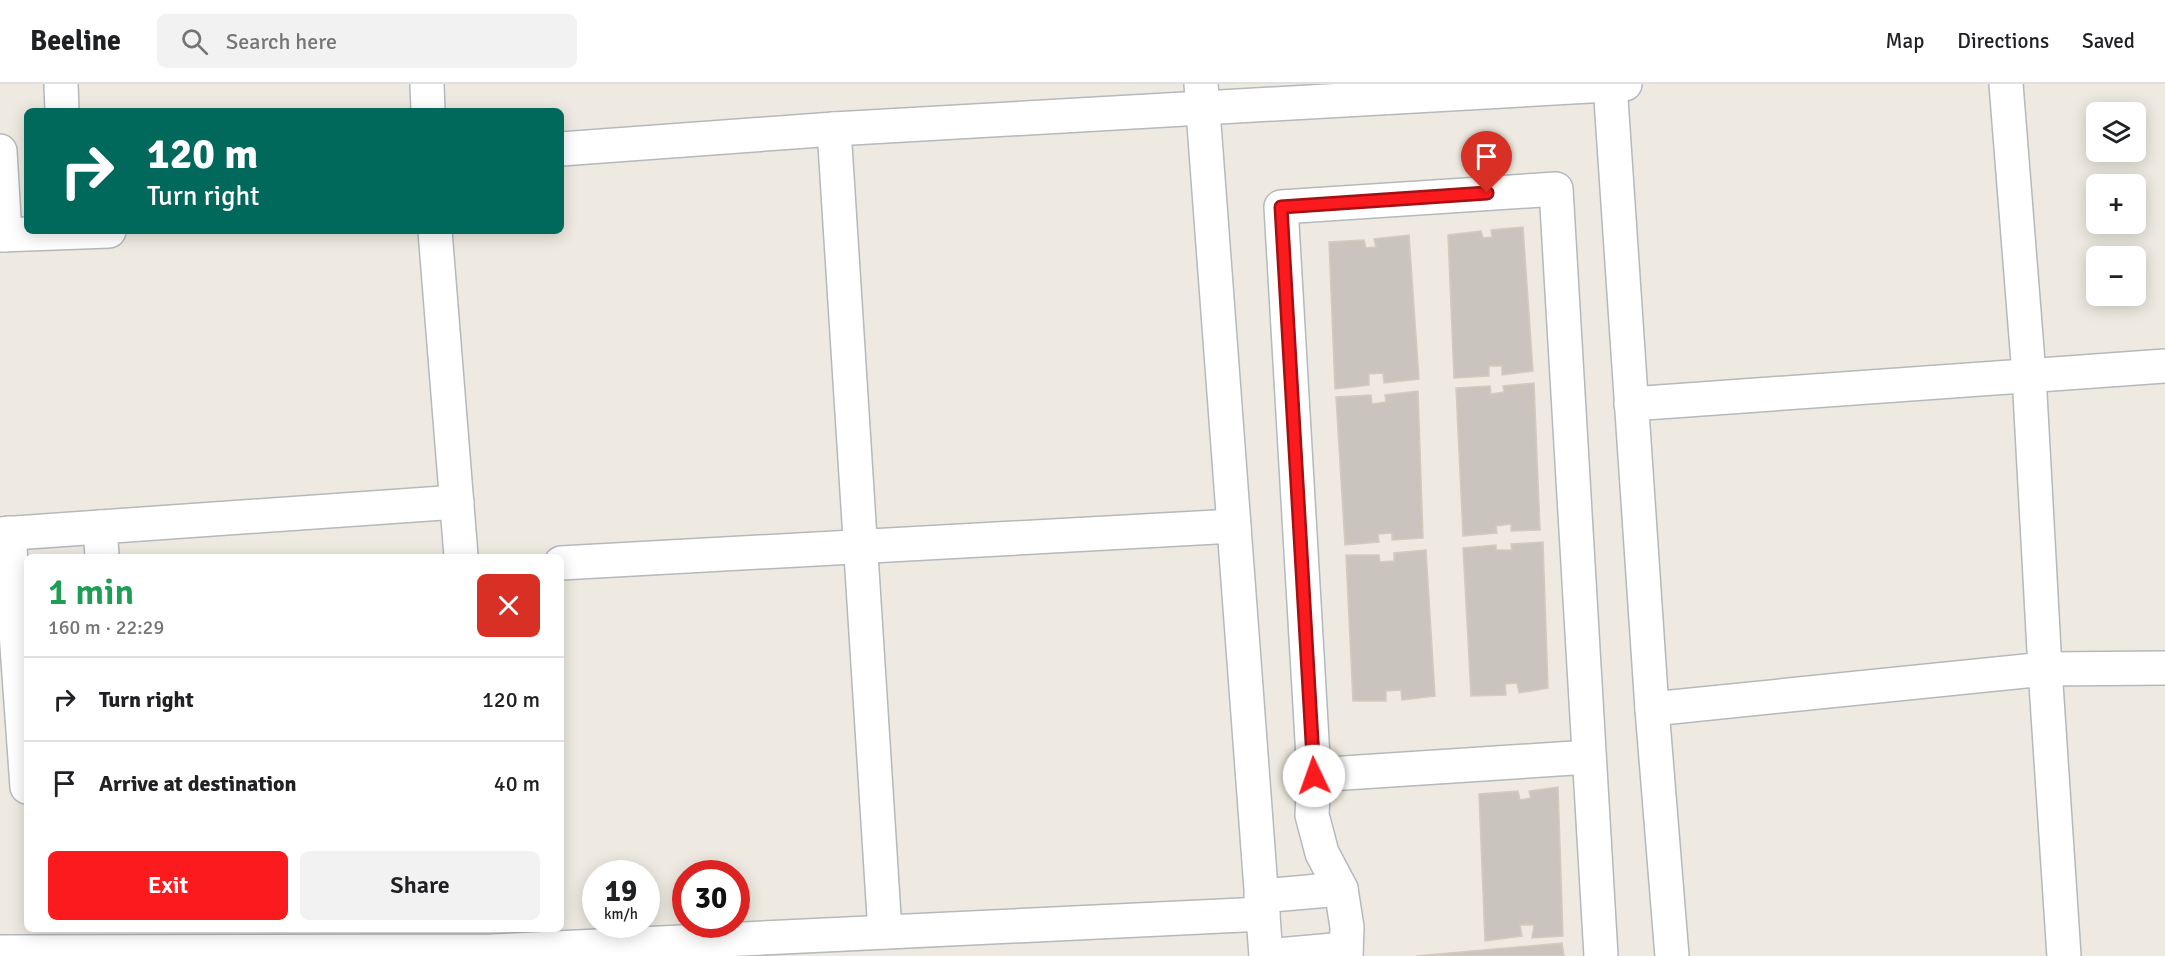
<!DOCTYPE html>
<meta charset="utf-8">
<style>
body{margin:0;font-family:Signika,sans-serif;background:#f2f2f2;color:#202124;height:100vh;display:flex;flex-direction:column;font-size:22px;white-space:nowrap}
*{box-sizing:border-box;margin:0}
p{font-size:20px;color:#757577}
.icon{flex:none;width:33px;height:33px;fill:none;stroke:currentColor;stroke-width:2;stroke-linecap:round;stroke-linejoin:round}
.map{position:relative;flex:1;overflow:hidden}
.sheet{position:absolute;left:24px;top:470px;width:540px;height:378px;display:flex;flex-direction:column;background:#fff;border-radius:9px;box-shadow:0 3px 15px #0003}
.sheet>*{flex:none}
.hud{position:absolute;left:24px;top:24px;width:540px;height:126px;border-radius:9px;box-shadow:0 3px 15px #0003;background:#00695c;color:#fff;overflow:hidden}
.fabs{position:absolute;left:2086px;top:18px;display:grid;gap:12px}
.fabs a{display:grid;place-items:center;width:60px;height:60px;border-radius:9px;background:#fff;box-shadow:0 3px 15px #0003;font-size:30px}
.speed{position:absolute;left:582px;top:776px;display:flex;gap:12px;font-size:30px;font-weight:700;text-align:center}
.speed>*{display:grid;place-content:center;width:78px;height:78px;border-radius:50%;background:#fff;box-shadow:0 3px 15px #0003;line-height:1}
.speed small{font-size:15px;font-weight:400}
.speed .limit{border:9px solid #d22;background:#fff;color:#111}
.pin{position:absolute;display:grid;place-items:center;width:51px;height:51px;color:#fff;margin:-62px -26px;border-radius:50% 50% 50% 0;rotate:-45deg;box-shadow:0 0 6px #0007}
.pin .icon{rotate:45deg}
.me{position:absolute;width:66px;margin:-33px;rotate:357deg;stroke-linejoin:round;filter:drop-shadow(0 0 4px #0008)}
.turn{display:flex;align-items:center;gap:21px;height:126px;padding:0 24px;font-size:27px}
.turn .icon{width:78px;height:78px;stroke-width:2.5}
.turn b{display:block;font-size:42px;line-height:51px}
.round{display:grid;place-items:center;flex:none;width:63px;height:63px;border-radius:9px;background:#f2f2f2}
.head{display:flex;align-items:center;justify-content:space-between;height:102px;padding:0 24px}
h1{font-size:36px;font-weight:600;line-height:45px;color:#1e9e55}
.primary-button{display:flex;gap:12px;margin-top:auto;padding:12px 24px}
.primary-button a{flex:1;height:69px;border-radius:9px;background:#fb1a1e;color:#fff;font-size:24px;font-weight:600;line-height:69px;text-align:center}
.primary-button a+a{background:#f2f2f2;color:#202124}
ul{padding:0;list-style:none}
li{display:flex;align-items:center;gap:18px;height:84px;padding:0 24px;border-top:2px solid #e0e0e0}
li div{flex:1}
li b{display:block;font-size:22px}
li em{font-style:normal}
header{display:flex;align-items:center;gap:36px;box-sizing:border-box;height:84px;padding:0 30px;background:#fff;border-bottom:2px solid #e0e0e0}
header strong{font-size:28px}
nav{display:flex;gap:33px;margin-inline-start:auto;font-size:21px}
.search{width:420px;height:54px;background:#f2f2f2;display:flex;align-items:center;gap:15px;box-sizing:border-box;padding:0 21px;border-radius:9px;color:#757577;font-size:22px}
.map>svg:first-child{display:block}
</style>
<header>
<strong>Beeline</strong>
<div class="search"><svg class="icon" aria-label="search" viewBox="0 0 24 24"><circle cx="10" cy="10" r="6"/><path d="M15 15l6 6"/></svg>Search here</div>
<nav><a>Map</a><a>Directions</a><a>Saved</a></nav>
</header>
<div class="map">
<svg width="2165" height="872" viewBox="0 0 2165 872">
<rect width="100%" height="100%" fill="#eeeae1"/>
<g fill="#c9c5be" stroke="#d4cbbf" stroke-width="1.5">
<polygon points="1523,143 1533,287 1502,291 1502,282 1489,282 1489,292 1454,294 1448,151 1481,147 1483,154 1492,153 1491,146"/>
<polygon points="1409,151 1419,295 1384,299 1383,289 1369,290 1369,301 1335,305 1329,158 1364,156 1366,164 1376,163 1374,155"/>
<polygon points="1534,299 1540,446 1511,447 1511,440 1496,442 1497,449 1463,452 1456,304 1490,302 1491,310 1504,308 1503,302"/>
<polygon points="1418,307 1423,454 1392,456 1392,449 1378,450 1379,458 1345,461 1336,313 1371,311 1372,320 1386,318 1385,311"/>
<polygon points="1543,458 1548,604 1519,609 1517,599 1505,600 1506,611 1471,612 1463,464 1496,461 1496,466 1512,466 1511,460"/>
<polygon points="1426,466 1435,612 1402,616 1401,606 1386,607 1386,617 1353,617 1346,471 1379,471 1380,478 1394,477 1394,469"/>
<polygon points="1558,703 1563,852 1532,854 1534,841 1520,841 1522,852 1485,857 1479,710 1518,707 1520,716 1531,714 1529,707"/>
<polygon points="1562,859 1564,872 1416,872"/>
</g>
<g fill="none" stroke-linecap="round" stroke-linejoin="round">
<defs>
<g id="street">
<polyline points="61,0 62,27"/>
<polyline points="427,0 428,27"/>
<polyline points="1610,0 1652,625 1672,872"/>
<polyline points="2006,0 2029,291 2045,585 2064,872"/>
<polyline points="834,45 885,848"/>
<polyline points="561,65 834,45 1625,0"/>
<polyline points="0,67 5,151"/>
<polyline points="435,147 461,472"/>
<polyline points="0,151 109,147"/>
<polyline points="1631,320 2165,282"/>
<polyline points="100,443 102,472"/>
<polyline points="9,449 27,703"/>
<polyline points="0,450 457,418"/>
<polyline points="561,479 1234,442"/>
<polyline points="1652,625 2045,585 2165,584"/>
<polyline points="1314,691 1589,673"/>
<polyline points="1261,812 1341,805"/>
<polyline points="0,868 493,867 1263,830"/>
<polyline points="1266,872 1345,865"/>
<polyline points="1346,872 1347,843 1341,805 1322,769 1312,731 1314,691 1281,123 1556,105 1601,872"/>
</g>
<polyline id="secondary" points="1201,0 1266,872"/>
</defs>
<use href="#street" stroke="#b4b9bd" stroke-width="36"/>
<use href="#secondary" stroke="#b5babf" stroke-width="36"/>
<use href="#street" stroke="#fff" stroke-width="33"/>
<use href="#secondary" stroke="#fff" stroke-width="33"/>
</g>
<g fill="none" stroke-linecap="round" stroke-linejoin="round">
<defs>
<polyline id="route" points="1314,692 1281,123 1487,109"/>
</defs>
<use href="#route" stroke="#a31114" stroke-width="15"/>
<use href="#route" stroke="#fb1a1e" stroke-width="10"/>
</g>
</svg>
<div class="fabs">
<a><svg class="icon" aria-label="layers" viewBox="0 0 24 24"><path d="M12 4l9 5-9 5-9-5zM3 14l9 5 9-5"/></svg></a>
<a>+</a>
<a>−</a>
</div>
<div class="speed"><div>19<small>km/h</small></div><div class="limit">30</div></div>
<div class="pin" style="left:1487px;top:109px;background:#d93025"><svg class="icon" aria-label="arrive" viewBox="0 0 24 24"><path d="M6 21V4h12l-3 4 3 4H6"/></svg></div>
<svg class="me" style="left:1314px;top:692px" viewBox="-20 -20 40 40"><circle r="19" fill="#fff"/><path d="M0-13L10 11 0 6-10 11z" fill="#fb1a1e"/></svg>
<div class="hud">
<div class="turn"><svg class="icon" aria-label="right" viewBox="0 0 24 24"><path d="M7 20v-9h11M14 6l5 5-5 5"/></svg><div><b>120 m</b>Turn right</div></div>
</div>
<section class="sheet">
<div class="head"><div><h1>1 min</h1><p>160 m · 22:29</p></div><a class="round" style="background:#d93025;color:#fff"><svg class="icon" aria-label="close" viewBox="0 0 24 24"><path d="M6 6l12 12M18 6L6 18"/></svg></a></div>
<ul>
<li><svg class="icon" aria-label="right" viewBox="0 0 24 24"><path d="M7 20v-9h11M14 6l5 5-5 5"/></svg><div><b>Turn right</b></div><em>120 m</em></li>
<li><svg class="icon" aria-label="arrive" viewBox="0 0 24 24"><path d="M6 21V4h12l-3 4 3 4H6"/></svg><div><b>Arrive at destination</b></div><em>40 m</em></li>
</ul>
<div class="primary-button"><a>Exit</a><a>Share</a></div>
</section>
</div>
